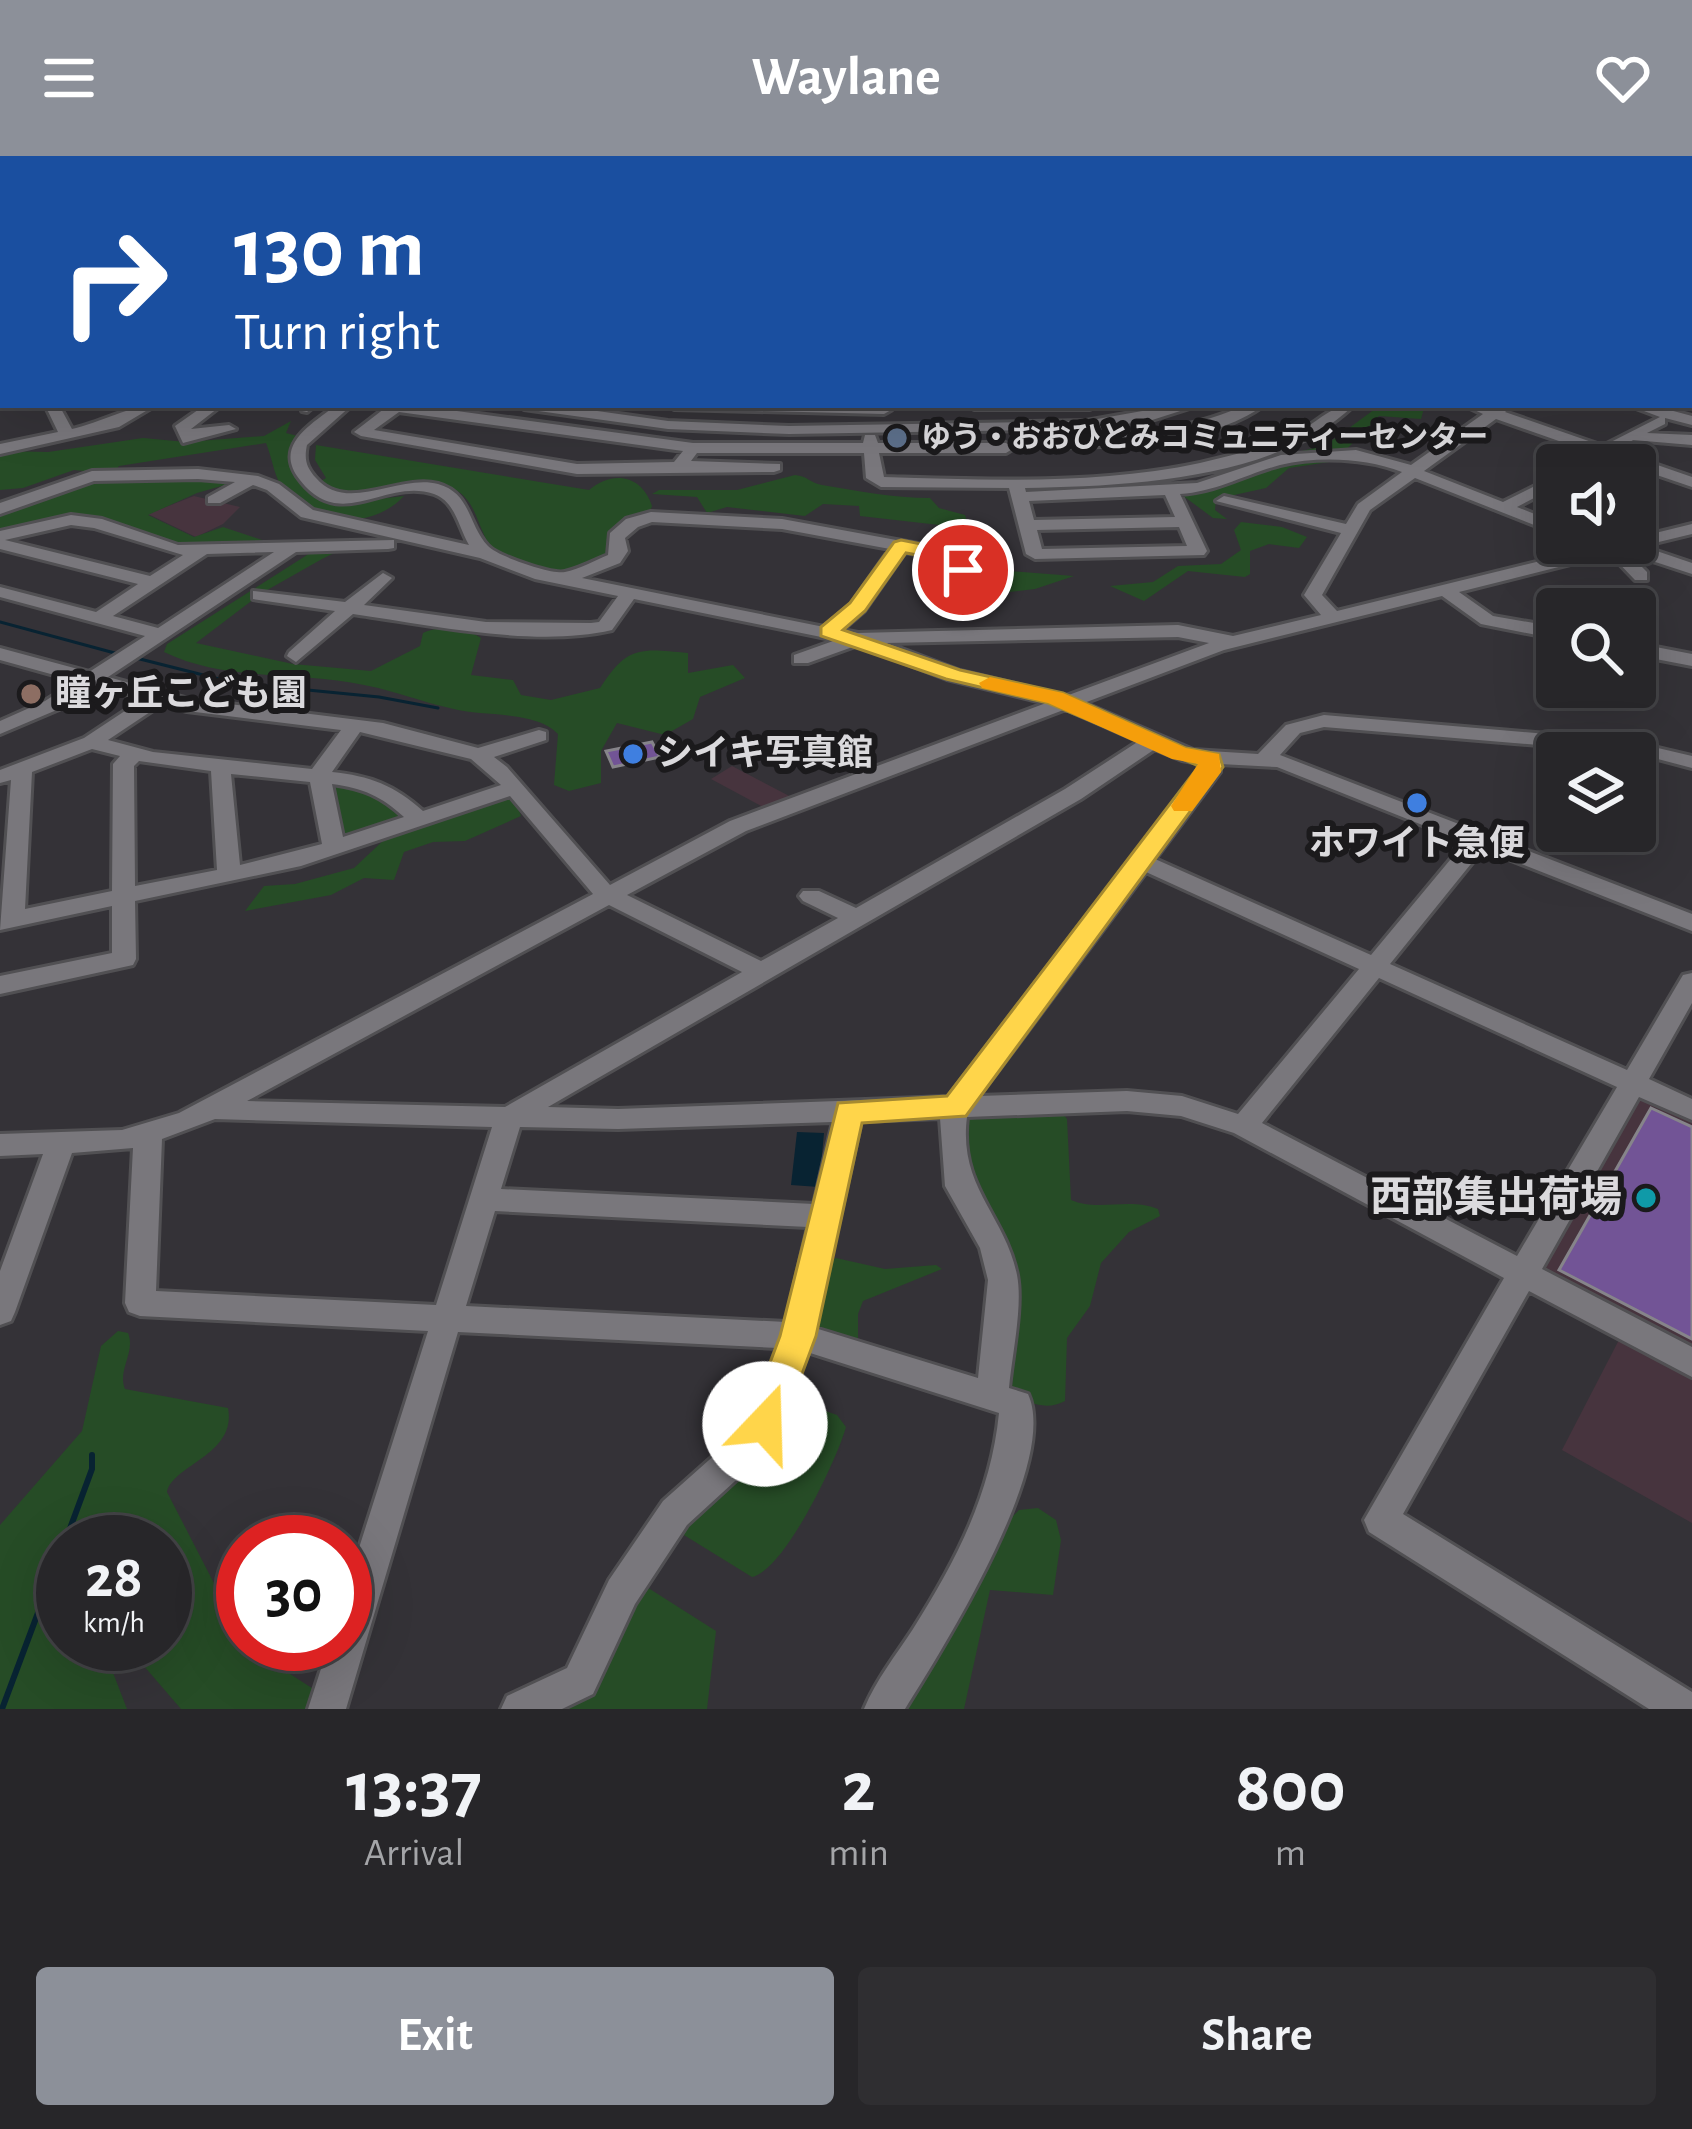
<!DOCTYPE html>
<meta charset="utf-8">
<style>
body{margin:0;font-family:"Alegreya Sans","Noto Sans JP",sans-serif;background:#2f2e31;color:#f1f3f6;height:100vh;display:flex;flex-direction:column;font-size:45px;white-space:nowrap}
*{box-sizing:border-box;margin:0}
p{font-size:39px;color:#a4a5a8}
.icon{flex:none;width:66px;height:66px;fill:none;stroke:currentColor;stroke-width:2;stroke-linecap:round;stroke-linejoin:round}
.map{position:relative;height:1553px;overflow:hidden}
.drawer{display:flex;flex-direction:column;background:#272629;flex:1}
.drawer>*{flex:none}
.guide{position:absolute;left:0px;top:0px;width:1692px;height:252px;box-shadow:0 12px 48px #0002,0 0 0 3px #434346;background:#1a4fa0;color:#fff;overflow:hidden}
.buttons{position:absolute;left:1536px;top:288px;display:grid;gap:24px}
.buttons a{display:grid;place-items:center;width:120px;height:120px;border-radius:12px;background:#272629;box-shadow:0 12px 48px #0002,0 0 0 3px #434346;font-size:60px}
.speed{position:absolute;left:36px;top:1359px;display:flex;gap:24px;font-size:60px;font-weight:700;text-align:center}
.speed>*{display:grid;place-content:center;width:156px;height:156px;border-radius:50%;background:#272629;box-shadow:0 12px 48px #0002,0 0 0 3px #434346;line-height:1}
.speed small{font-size:30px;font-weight:400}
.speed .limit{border:18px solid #d22;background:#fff;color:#111}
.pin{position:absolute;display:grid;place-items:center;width:102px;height:102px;color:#fff;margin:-51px;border:6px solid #fff;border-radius:50%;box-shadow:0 3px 12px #0007}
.me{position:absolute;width:132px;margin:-66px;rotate:21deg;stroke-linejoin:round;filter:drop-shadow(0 0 9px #0008)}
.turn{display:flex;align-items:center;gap:42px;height:252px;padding:0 36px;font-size:54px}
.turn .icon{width:156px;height:156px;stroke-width:2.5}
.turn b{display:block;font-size:84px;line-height:102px}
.eta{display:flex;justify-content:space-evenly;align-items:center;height:204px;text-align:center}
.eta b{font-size:72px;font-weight:700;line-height:84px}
.cta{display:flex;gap:24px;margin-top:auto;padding:24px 36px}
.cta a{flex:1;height:138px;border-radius:12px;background:#8c9099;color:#fff;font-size:48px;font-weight:700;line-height:138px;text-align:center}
.cta a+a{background:#2f2e31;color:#f1f3f6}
header{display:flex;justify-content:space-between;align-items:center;height:156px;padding:0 36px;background:#8c9099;color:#fff;font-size:54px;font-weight:700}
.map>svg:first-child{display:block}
</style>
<header><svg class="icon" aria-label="menu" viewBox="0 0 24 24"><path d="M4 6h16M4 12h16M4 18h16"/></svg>Waylane<svg class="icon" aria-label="heart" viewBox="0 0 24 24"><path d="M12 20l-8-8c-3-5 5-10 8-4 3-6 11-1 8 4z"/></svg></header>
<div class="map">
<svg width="1692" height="1553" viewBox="0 0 1692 1553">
<rect width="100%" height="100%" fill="#343237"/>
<g fill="#47343e">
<polygon points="194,340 240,351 223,368 196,381 148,358"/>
<polygon points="732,610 795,643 767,653 711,623"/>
<polygon points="1636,940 1692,961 1692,1196 1543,1118 1540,1109"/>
<polygon points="1621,1180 1692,1218 1692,1367 1562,1294"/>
</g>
<g fill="#264c26">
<polygon points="1438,249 1424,252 1421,263 1379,260 1344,296 1282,300 1326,289 1379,250"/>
<path d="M291 265 286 277 298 280 291 307 313 339 345 347 404 340C375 372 315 373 286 337 274 323 273 304 266 287L119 310 113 318 74 314 23 332 0 334V295L48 296 143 282 186 286 264 280Z"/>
<path d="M316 289 589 334C613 314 642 319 652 350L649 358 615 375 609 383 613 398C599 404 584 413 569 415 545 419 496 404 485 381 475 360 473 340 448 330 408 314 354 359 321 325L326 322 315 304Z"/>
<polygon points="1327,303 1336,305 1289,312 1266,332 1216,343 1215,354 1227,363 1213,362 1182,339 1225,328 1268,308"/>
<path d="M795 319C808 320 810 327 822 329 858 335 893 342 930 342L939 352 965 359 971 377 987 385 995 414 1074 420 1035 433 1001 437 959 402 954 390 957 371 860 360 859 350 823 348 805 360 727 351 707 357 697 341 652 338 659 334H737Z"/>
<polygon points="197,320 239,325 197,337 148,359 194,381 223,371 265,385 174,390 103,364 74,360 0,377 0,355 78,324"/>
<polygon points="1241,366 1282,371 1307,381 1299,392 1269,388 1250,395 1250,418 1245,421 1188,415 1144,445 1110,430 1153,426 1178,410 1221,408 1241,394 1234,374"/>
<path d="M318 392H390L342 393 322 403 262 437 196 487 293 508 371 515 420 490 423 477C438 469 468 472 481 482L471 519 513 524 521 539 551 544 600 532C627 490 639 492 688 497V517L733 509 745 522 700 541 693 563 665 579 617 567 601 595V627L569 635 554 629 558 578C542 560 504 559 480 557 441 554 402 536 364 529 299 515 225 526 164 496L167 488Z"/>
<polygon points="334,625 356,628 407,659 403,665 336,683 326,628"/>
<polygon points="503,642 516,646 521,660 465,685 433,686 404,696 394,724 364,722 331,739 245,755 264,730 295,728 354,712 387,681"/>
<path d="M1063 958 1067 963 1071 1044C1098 1056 1129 1041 1158 1053L1160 1060 1129 1076 1101 1107 1090 1150 1067 1182 1065 1245C1047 1255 1025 1248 1012 1233L1016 1105 974 1028 966 970 968 963 977 960Z"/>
<polygon points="836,1102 885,1113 936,1109 942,1113 863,1145 858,1158 858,1186 816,1178 813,1168 829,1106"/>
<path d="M118 1175 128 1177C136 1196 117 1214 125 1233L228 1252C237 1299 172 1309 167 1336L235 1468 243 1473V1488H282L290 1518 315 1534 318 1553H181L125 1488H165V1386H63V1488H107L105 1496 127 1553H0V1369L82 1275 101 1190Z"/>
<path d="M790 1243 837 1259 846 1271C837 1303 785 1414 752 1421L679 1376Z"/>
<polygon points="1038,1352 1056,1364 1061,1384 1053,1439 990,1434 964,1553 902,1553 1005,1368 1019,1354"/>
<polygon points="642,1428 716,1475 707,1553 550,1553"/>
</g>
<polygon fill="#082332" points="797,976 824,977 819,1031 791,1029"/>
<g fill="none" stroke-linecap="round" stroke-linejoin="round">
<g stroke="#082332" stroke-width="3">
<polyline points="420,0 424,3"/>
<polyline points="689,0 694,3"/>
<polyline points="431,3 452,0"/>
<polyline points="996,3 1001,0"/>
<polyline points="0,466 122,499"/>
<polyline points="132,501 235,527 379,541 438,552"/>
</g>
<g stroke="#082332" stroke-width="6">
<polyline points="65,1386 92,1313 92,1299"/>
<polyline points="2,1553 63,1390"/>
</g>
<polyline stroke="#082332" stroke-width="30" points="1153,3 1184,0"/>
</g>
<g fill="#725496" stroke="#86848a" stroke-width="3">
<polygon points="652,586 660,601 613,611 606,595"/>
<polygon points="1651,952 1692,971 1692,1183 1559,1114"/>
</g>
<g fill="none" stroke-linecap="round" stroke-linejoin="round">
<defs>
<g id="minor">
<rect x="55" y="0" width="10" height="3"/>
<polygon points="87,0 97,0 98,3 88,3"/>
<polygon points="122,0 132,0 133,3 123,3"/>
<polygon points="160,0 231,0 155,3"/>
<polygon points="346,0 357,0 359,3 348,3"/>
<polygon points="879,0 932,0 937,3 884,3"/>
<polygon points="1553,0 1564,0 1567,3 1556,3"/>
<rect x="0" y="4" width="3" height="6"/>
<rect x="1689" y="62" width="3" height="7"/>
<rect x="0" y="76" width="3" height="6"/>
<polygon points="0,134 3,135 3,148 0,147"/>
<rect x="1689" y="159" width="3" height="8"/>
<polygon points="1689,221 1692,222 1692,230 1689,229"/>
<rect x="0" y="223" width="3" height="8"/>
<path d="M45 249H59L72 273C99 267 132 249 156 249L119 271 0 298V288L58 276Z"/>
<polygon points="205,249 222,249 191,273 229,269 236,273 183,287 175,270"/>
<polygon points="301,249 315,249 307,256 302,255"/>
<path d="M336 249H352L307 289C304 303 306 311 316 322 347 358 398 318 438 328 471 337 468 369 488 390 497 400 552 419 565 416 579 413 594 405 608 399L610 377 626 363 651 356 782 363 956 395 1001 439 998 443H986L944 403 905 396 864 455 842 474 858 477 1178 469 1233 480 1321 459 1304 439 1341 377 1216 345 1224 340 1346 368 1358 348 1402 316C1365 302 1319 300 1280 309 1246 318 1216 336 1180 338L1207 395 1204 399 1035 403 1026 398 1009 332 881 331 866 322 864 297H697L691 305 780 308V314L774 316 577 318 361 280 354 276 389 249H413L693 287H863L865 279H875L878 287H1006L1014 292 1006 297H879L884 321C988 324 1098 329 1200 307 1234 299 1266 291 1298 276 1319 266 1330 249 1354 249 1276 324 1129 330 1025 332L1026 336 1197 327 1281 299 1356 294 1411 309 1483 258 1464 249H1512L1505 256 1603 290 1660 261 1628 249H1651L1692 260V269L1665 262V268L1647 277 1692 279V289L1633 284 1617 295 1692 321V331L1607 302 1596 309H1578L1593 297 1496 263 1424 315 1503 346 1557 319V330L1517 351 1557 367V378L1415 322 1370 354 1322 439 1337 455 1614 387H1635V382L1692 368V378L1642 390 1692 407V418L1628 397 1647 416V424H1635L1610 398 1459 436 1493 460 1557 471V483L1481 468 1442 440 1224 494 1084 547 1193 594 1258 598 1286 569 1324 559 1628 585 1692 600V612L1635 597 1324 571 1300 577 1280 599 1692 758V775L1483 693 1390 808 1627 914 1683 819 1692 817V847L1649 923 1692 943V964L1639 941 1542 1113 1692 1191V1221L1529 1135 1403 1358 1692 1536V1553H1649L1369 1376 1364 1364 1504 1122 1234 977 1181 960 1127 955 967 961C958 1031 1005 1059 1017 1119 1023 1150 1012 1199 1009 1232L1028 1238C1060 1307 943 1492 905 1553H864C876 1524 896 1499 913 1473 956 1405 991 1338 999 1257L807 1196 770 1293 687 1369 635 1448 593 1538 562 1553H501L507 1540 567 1512 609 1424 663 1345 745 1272 777 1192 458 1176 346 1553H308L329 1488H345V1436L428 1175 140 1160 129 1156 125 1147 133 992 72 997 15 1156 11 1165 0 1169V1115L43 998 0 1000V978L122 974 179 957 593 738 510 640 301 710 135 745 136 803 133 809 0 838V820L112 797V750L0 774 11 624 0 627V614L84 582 143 543 95 530 59 553 0 578V565L45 545 76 525 0 504V492L89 516 145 480 0 441V431L96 456 138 428 0 393V375L71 359 102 363 178 389 394 384V392L388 393 296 396 108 521 188 543 383 567 478 592 539 574 546 576V584L494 601 507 611 610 729 730 665 1046 547 947 523 858 489 808 507H794V499L836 484 634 443 612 474C535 492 431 469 353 458L296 506 287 500 289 496 335 455 259 444 253 443V435L345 446 383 417 392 422 364 449 486 466 591 467 599 466 618 440 535 423 480 402 301 361 267 334 253 329 220 347H208V341L235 326 198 323 94 325 0 358V347L92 315 198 313 258 320 279 328 313 354 469 389C459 372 455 345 434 338 384 321 339 380 297 320 275 287 314 267 336 249ZM399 256 683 295 674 306 577 308 374 274ZM1165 339 1175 361 1034 364 1029 345ZM652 366 782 373 890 393 852 447 824 471 582 422 620 407 628 395 625 382 638 371ZM71 369 94 372 183 399 150 420 5 384ZM1179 371 1187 390 1042 393 1037 374ZM274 396 158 472 113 460 207 398ZM1178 481 1209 487 1066 540 960 515 886 487ZM162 548 187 555 341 574 312 613 153 596 108 584ZM1066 553 1139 585 1065 633 856 752 819 735H803L799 740 803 745 838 762 761 805 627 739 746 675ZM360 576 471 603 501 629 423 655C394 629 370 620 332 616ZM92 593 120 600 113 608 112 735 25 753 32 616ZM1155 593 1182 604 1199 607 1198 615 948 941 618 953 548 951 1081 643ZM139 605 211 615 217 714 135 730 134 610ZM1220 608 1277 611 1465 686 1371 799 1155 703 1220 616ZM231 618 310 626 322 688 240 709ZM332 628C363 632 381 640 404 661L343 681ZM1146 716 1359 813 1238 958 1182 940 1127 935 979 940ZM609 749 742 816 505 951 247 945ZM1379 822 1617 931 1517 1100 1262 967ZM940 962 945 1030 980 1092 988 1124 978 1222 815 1172 861 965ZM215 963 492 971 436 1149 156 1135 162 983ZM833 966 814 1048 501 1033 520 971 618 973ZM495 1055 808 1071 786 1166 466 1150Z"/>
<polygon points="517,249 555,249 668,265 789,270 1086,265 1176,249 1199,249 1149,265 1086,273 789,278 668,273 524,253"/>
<polygon points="667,249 890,249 891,254 884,258 674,253"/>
<polygon points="967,249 1097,249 1090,253 974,253"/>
<path d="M1245 249H1264C1209 290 1110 290 1043 292L1035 287 1043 282C1113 281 1181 278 1245 249Z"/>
<polygon points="1635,487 1692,498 1692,510 1635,499"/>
</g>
<rect id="major" x="0" y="189" width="3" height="10"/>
</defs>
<use href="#minor" stroke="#515053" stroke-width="6"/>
<use href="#major" stroke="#515053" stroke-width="6"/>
<use href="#minor" fill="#79777c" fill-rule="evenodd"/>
<use href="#major" fill="#b86784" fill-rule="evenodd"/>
</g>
<polygon fill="#ffd54a" stroke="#a68a30" stroke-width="3" points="901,384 957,395 973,414 956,418 944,404 906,397 865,455 843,474 960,514 1063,537 1186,592 1219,598 1223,611 966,960 862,967 816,1180 779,1280 765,1285 752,1280 747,1268 780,1180 838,947 947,940 1199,610 1048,547 946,523 821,480 821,471 850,447 894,386"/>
<polygon fill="#f59e0b" points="990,521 1063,537 1186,592 1219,598 1221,616 1192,655 1174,655 1171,650 1198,608 1172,603 1048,547 982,532 979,527"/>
<circle fill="#5c6f8a" stroke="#1b1a1c" stroke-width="4.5" cx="897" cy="282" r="12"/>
<circle fill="#8d6e63" stroke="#1b1a1c" stroke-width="4.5" cx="31" cy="538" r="12"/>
<g fill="#3f7fe0" stroke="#1b1a1c" stroke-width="4.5">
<circle cx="633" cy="598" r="12"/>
<circle cx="1417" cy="647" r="12"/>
</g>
<circle fill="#0f9aa8" stroke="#1b1a1c" stroke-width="4.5" cx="1646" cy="1042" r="12"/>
<g text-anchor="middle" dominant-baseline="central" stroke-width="12" stroke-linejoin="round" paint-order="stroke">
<g font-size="30" font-weight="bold" fill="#dbdadd" stroke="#1b1a1c" text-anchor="start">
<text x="921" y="282">ゆう・おおひとみコミュニティーセンター</text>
</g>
<g font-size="36" font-weight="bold" fill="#dbdadd" stroke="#1b1a1c" text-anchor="start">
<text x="55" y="538">瞳ヶ丘こども園</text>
<text x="657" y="598">シイキ写真館</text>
<text x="1417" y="688" text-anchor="middle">ホワイト急便</text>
</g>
<g font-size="42" font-weight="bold" fill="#dbdadd" stroke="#1b1a1c" text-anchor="end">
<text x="1622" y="1042">西部集出荷場</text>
</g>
</g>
</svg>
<div class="buttons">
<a><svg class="icon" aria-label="sound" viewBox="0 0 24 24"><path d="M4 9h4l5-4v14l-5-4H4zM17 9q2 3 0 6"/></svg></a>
<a><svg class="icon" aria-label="search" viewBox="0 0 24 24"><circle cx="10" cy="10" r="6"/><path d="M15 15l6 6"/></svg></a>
<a><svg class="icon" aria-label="layers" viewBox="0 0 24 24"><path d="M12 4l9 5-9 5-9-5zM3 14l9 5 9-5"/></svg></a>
</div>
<div class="speed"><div>28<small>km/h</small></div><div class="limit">30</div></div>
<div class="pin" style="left:963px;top:414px;background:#d93025"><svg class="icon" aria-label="arrive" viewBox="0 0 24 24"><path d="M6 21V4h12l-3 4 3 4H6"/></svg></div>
<svg class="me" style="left:765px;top:1268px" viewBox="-20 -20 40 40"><circle r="19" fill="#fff"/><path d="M0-13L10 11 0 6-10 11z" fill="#ffd54a"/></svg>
<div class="guide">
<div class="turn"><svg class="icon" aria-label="right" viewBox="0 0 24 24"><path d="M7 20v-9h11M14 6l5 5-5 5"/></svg><div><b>130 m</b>Turn right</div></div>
</div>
</div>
<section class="drawer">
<div class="eta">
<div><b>13:37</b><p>Arrival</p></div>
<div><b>2</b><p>min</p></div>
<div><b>800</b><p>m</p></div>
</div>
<div class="cta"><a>Exit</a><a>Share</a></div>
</section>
